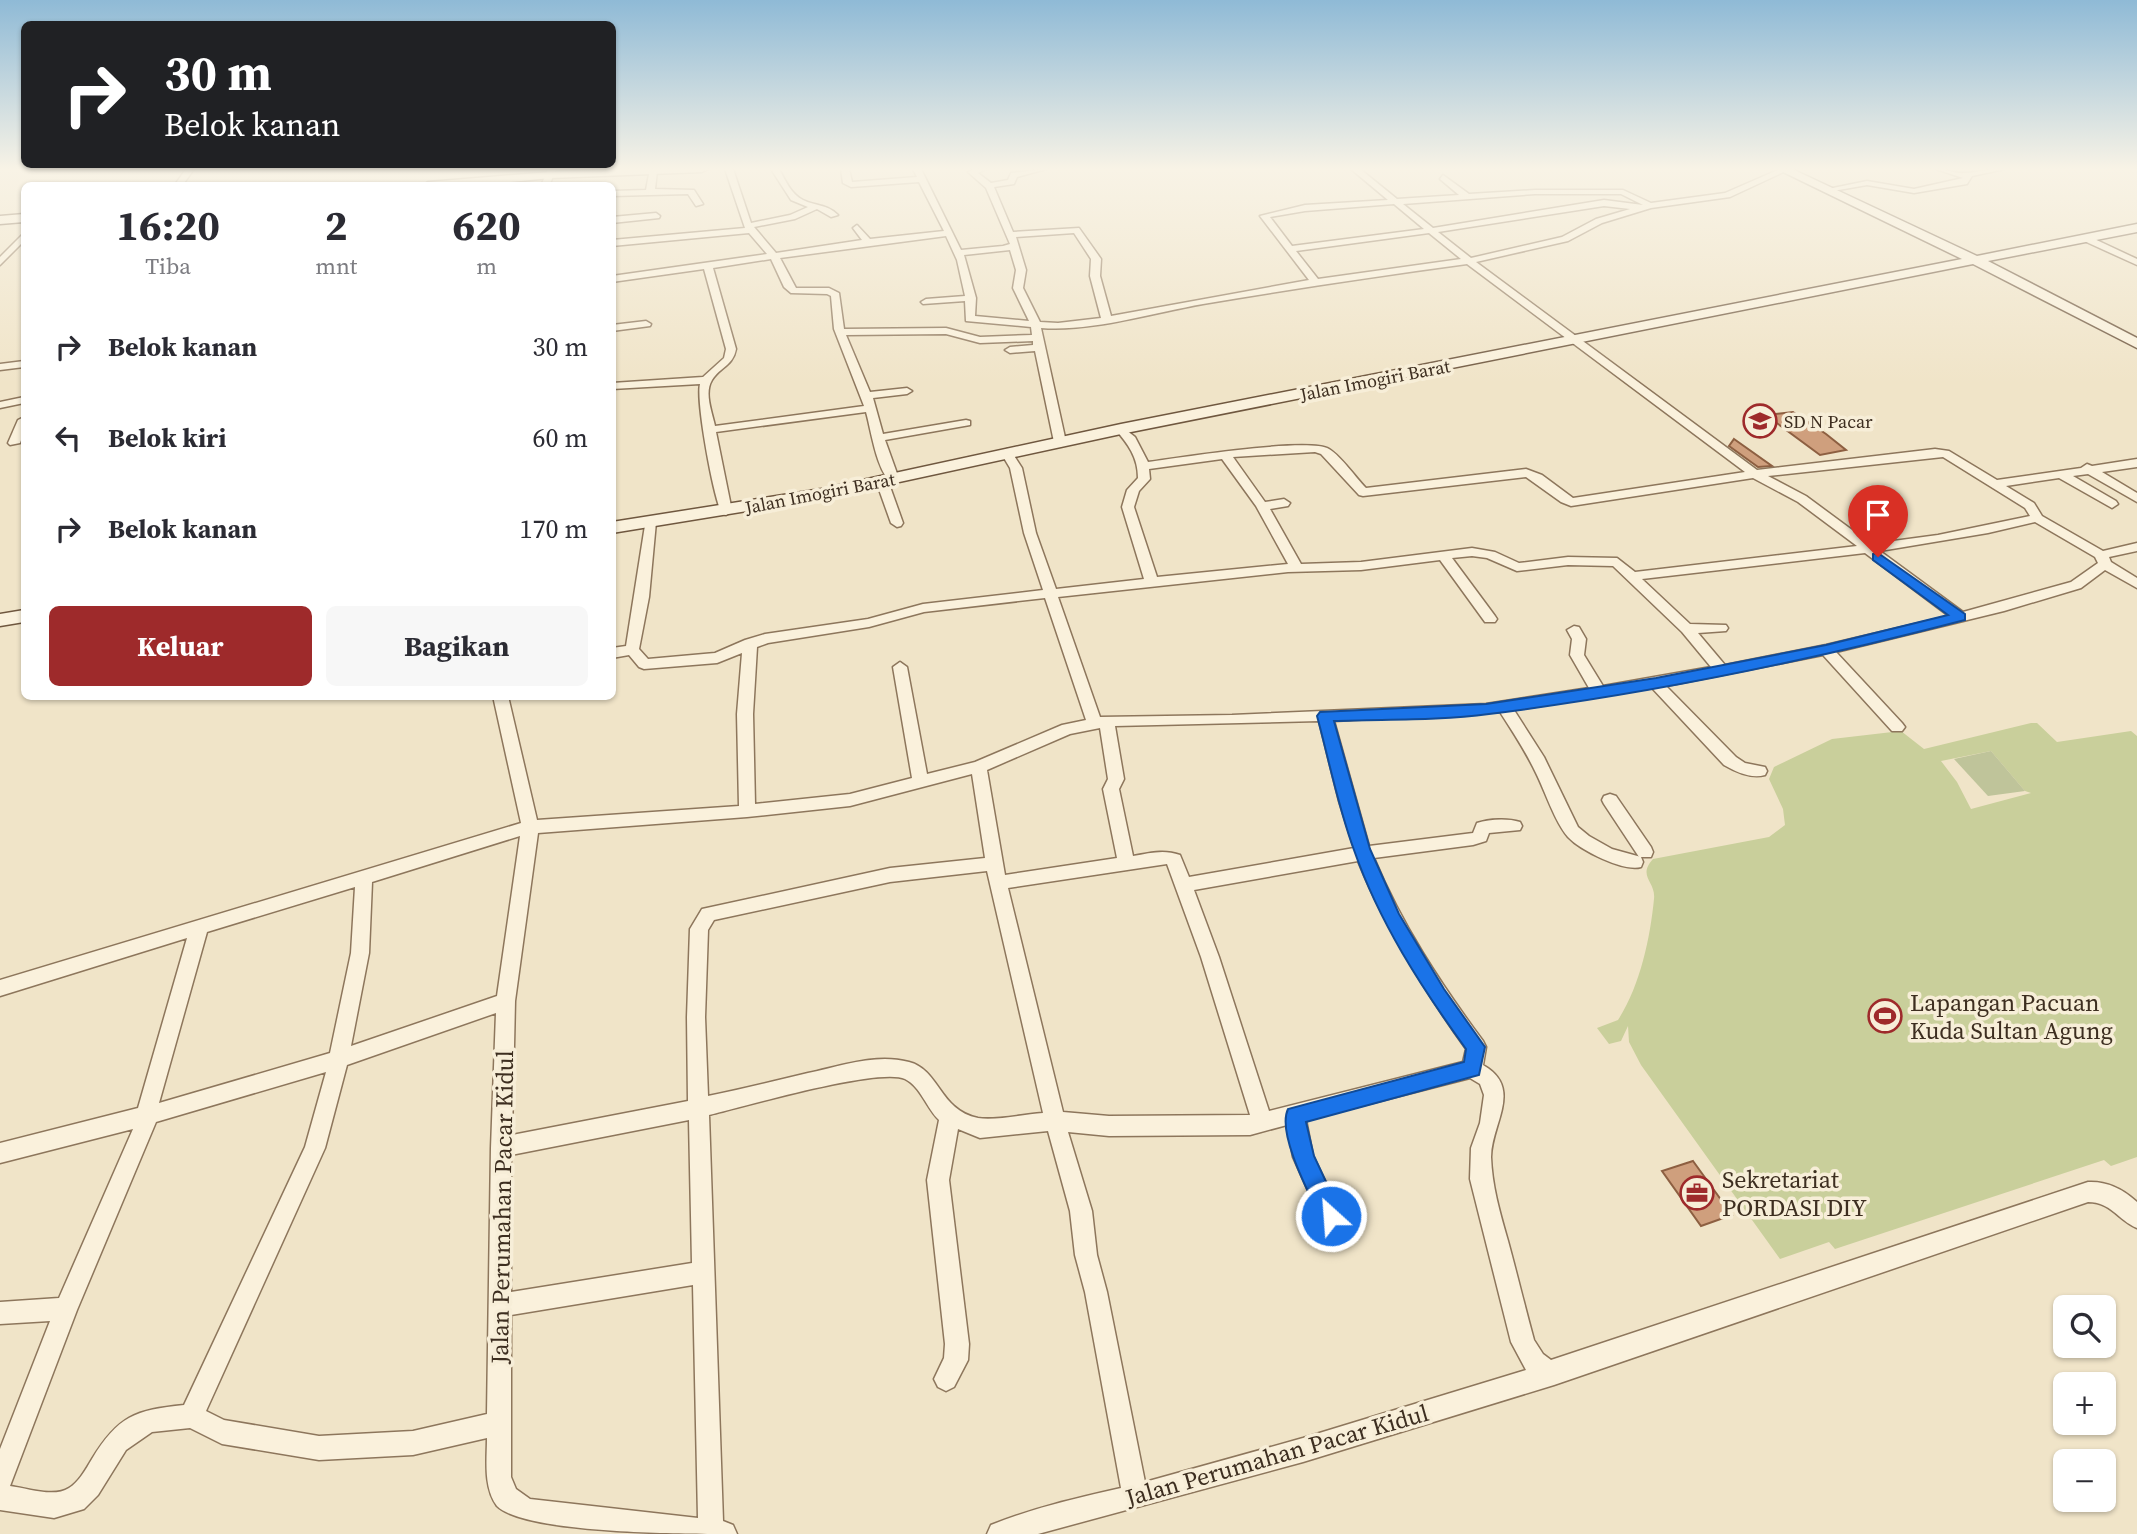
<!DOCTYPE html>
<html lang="id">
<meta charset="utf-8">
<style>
body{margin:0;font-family:"Source Serif 4",serif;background:#f7f7f7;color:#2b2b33;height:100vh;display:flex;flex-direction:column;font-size:26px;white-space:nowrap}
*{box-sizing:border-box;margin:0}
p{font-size:23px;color:#7c7c81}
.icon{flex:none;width:38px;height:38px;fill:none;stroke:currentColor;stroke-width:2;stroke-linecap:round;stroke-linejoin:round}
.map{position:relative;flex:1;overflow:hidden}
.side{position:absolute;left:21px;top:182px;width:595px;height:518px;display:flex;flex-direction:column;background:#fff;border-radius:10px;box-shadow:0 2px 5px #0004}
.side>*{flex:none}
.hud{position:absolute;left:21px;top:21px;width:595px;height:147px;border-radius:10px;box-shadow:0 2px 5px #0004;background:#202124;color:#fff;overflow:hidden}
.buttons{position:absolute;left:2053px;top:1295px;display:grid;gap:14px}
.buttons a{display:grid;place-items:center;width:63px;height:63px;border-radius:10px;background:#fff;box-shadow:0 2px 5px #0004;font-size:35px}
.pin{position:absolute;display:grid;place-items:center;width:60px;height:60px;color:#fff;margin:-72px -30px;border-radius:50% 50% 50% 0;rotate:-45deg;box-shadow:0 0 7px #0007}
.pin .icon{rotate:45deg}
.me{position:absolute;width:77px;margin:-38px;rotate:334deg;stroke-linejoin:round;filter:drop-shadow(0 0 5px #0008)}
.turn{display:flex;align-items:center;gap:24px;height:147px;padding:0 28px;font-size:32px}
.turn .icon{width:91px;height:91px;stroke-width:2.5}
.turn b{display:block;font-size:49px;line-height:60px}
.eta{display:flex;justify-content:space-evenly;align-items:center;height:119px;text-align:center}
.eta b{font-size:42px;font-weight:700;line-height:49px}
.button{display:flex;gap:14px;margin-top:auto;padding:14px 28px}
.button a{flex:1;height:80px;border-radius:10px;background:#9e2a2b;color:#fff;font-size:28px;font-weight:700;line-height:80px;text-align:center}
.button a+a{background:#f7f7f7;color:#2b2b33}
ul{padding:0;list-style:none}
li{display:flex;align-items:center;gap:21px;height:91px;padding:0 28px}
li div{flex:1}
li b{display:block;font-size:26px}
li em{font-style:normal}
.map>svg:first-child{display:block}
</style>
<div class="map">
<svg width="2137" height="1534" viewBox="0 0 2137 1534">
<rect width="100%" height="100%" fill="#f0e4c8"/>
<path fill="#c9cf9b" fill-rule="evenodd" d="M2031 723H2037L2057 742 2131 731 2137 736V1157L2111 1166 2104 1160 1835 1249 1829 1242 1780 1259 1641 1065 1629 1042 1628 1026 1621 1041 1609 1044 1597 1028 1618 1020C1640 986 1650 939 1654 899 1656 881 1637 877 1653 859L1769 837 1785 825 1783 809 1769 779 1774 767 1832 739 1901 731 1924 749ZM1991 751 2025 791 2031 793 1971 809 1957 782 1941 761Z"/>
<polygon fill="#bfc49a" points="1991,751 2025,791 1988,796 1954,759"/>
<g fill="#cf9f7d" stroke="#8d5f41" stroke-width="2">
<polygon points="1793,412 1826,434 1846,450 1820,455 1766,415"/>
<polygon points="1734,439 1772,466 1758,467 1729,446"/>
<polygon points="1693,1161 1732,1215 1701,1226 1662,1171"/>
</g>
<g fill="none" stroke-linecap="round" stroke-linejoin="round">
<defs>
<g id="street">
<polygon points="186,169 194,169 182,186 174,186"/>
<polygon points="548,169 556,169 549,186 541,186"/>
<polygon points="650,169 657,171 655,189 694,190 703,204 696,206 688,194 612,196 612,191 646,190"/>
<path d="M725 169H733L751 223 790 215 808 207 791 200 771 169H779C785 180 791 194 803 200 815 206 827 204 838 215L831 217 817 209 795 219 754 227 776 253 862 240 853 228 857 225 870 239 944 231 919 182 851 187 843 183 841 169H849L852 182 917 177 913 169H921L961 250 1003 246 1010 244 986 188 968 172 974 169H986L978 173 991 183 1008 180 1011 173 1046 169 1017 177 1014 184 994 187 1013 232 1079 228 1101 259 1100 276 1111 316 1309 280 1260 216 1305 205 1388 200 1351 169H1360L1397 199 1459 195 1440 179 1443 175 1469 194 1535 190H1623L1651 203 1725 193 1780 169H1790L1730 197 1651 208 1602 223 1568 241 1476 262 1757 470 1935 449 1949 451 1997 480 2081 468 2087 464 2092 466 2137 459V467L2102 472 2137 493V502L2088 474 2073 476 2116 501 2118 504 2112 508 2059 478 2006 486 2034 503 2042 516 2103 551 2137 543V551L2109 557 2111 562 2137 578V588L2105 570 2081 588 2004 611 1836 652 1902 723 1905 727 1902 731H1892L1823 655 1666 686 1736 757 1745 763 1765 767 1767 771 1765 775C1751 779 1736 772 1724 765L1652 688 1514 710 1544 757 1578 827 1589 836 1612 849 1641 857 1643 862 1641 867C1623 872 1580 850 1568 837 1555 822 1545 791 1536 773 1526 752 1513 732 1500 712L1334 721 1369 846 1473 833 1477 823C1489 819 1508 818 1520 822L1522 826 1520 830 1489 833 1486 841 1473 845 1374 858C1402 925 1440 983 1483 1041L1486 1047 1483 1065C1524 1088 1491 1124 1491 1157 1492 1186 1500 1213 1508 1241 1517 1274 1525 1307 1534 1340L1543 1354 1551 1360 2088 1182C2107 1181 2123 1189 2137 1202V1228C2118 1220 2111 1202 2088 1202L1554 1385 1303 1462 1038 1534H987L991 1525C1033 1508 1077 1498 1121 1488L1085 1292 1075 1255 1070 1211 1048 1131 980 1138 958 1129 949 1180 969 1344 968 1360 954 1387 946 1391 938 1387 934 1379 944 1358 945 1344 927 1180 939 1120C927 1109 921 1087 905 1079 879 1067 743 1107 709 1115L723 1521 733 1525 737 1534C690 1534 525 1534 497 1506 483 1487 487 1459 487 1438L413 1455 319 1460 222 1444 190 1428 152 1432 126 1450 98 1495 84 1509 54 1518 0 1510V1449L50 1321 0 1324V1302L59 1298 133 1129 0 1163V1143L138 1108 187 938 0 996V980L521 823 493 696H508L537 820 739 806 737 714 742 653 717 663 644 669 639 667 629 655 612 658V648L626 646 646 519H654L656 522 649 597 639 649 648 659 715 653 745 640 765 634 868 619 923 604 1043 590 1024 533 1010 468 1001 453 1007 449 1011 451 1022 468 1036 533 1056 589 1144 579 1122 507 1127 490 1138 478C1138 457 1128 444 1115 429L1121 426 1135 437 1148 462C1177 458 1309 437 1329 449 1341 456 1356 478 1366 488L1526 469 1542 475 1573 498 1745 472 1467 264C1379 276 1291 289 1203 304 1152 313 1092 332 1041 328L1066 442 1060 445 1054 442 1035 351 1010 353 1005 350 1010 347 1033 345V341L980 343 946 334 846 335 870 392 907 388 912 391 907 394 873 398 883 434 966 420 970 421V425L885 440 899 479 893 483C877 475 871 429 866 412L716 432 732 511 726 515 722 514C713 495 696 402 700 384L612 389V383L703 377 724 358 726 349 704 269 612 282V276L767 254 749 233 612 246V240L745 228ZM1535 194H1621L1643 205 1604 200 1433 228 1403 204ZM1394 204 1424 229 1292 246 1270 217 1305 211ZM1604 206 1630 209 1596 219 1562 237 1471 258 1438 232ZM1074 233 1091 259 1090 276 1101 318 1058 323 1040 322 1023 288 1026 270 1016 237ZM1429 233 1461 259 1318 279 1296 251ZM946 236 957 260 965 296 926 299 921 302 923 304 965 301 966 321 1031 327 1032 335 980 337 946 328 844 329 839 293 829 288H796L780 258ZM1010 250 1016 270 1013 288 1029 321 975 316 976 298 964 255ZM771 259 784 287 791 293 827 294 831 296 834 329 864 406 715 426C712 412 704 393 712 380 720 367 733 366 736 349L713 268ZM1315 452 1321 454 1359 495 1363 496 1526 477 1561 502 1571 506 1753 478 1798 502 1857 546 1635 572 1617 558 1568 557 1519 563 1495 552 1472 548 1361 562 1301 564 1270 509 1288 506 1290 503 1284 499 1265 502 1233 457ZM1943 457 2025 508 2030 516 1938 535 1871 544 1806 496 1768 476ZM1222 459 1256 506 1288 564 1157 577 1134 507 1139 491 1150 479 1149 469ZM2035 522 2095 557 2098 563 2071 582 1963 612 1880 551 1988 533ZM1865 553 1949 616 1826 645 1725 665 1698 633 1726 631 1728 628 1726 625 1690 624 1642 579ZM1472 556 1487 558 1517 571 1568 565 1613 566 1682 632 1711 667 1603 686 1584 655 1586 639 1579 627 1574 626 1567 630 1572 639 1570 655 1589 688 1486 704 1232 715 1100 717 1058 597 1288 572 1361 570 1440 560 1485 622H1495L1497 619 1495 616 1452 558ZM1045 598 1086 720 1062 725 975 762 927 774 907 667 900 662 893 667 912 778 850 794 755 804 753 714 757 647 768 643 869 627 924 612ZM1319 721 1339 801 1354 848 1189 877 1180 855C1164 849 1150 853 1133 856L1119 789 1124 779 1115 726ZM1100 728 1108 779 1103 789 1117 858 1005 875 987 770 1070 734ZM972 774 985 858 890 868 702 909 690 929 687 1017 688 1101 512 1135 515 1001 538 833 747 817 850 806ZM520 836 497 996 351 1046 369 953 372 882ZM1358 861C1385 928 1424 990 1466 1049L1463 1062 1269 1111 1219 957 1194 890ZM1167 864 1201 957 1250 1115 1109 1116 1063 1112 1008 888ZM987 871 1043 1113C1025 1114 995 1121 978 1118 939 1110 940 1070 909 1062 876 1053 841 1066 808 1073 775 1081 742 1089 708 1096L705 1017 708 930 714 920 890 882ZM355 887 351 953 330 1053 159 1103 207 932ZM496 1013 491 1148 487 1414 413 1431 319 1436 224 1420 206 1411 325 1148 347 1065ZM326 1072 305 1147 184 1405C135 1410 118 1416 92 1459 86 1469 79 1482 69 1488 54 1498 27 1488 10 1486L77 1310 156 1122ZM1470 1078 1480 1084 1484 1095 1480 1123 1471 1148 1470 1179 1511 1342 1526 1370 1303 1438 1145 1482 1107 1292 1097 1255 1092 1211 1068 1132 1109 1136 1250 1135 1287 1125 1293 1157 1323 1224 1331 1227 1339 1224 1342 1216 1313 1156 1306 1120ZM689 1120 692 1263 511 1292V1155ZM693 1285 698 1518 530 1499 516 1489 511 1477V1315Z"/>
<path d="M1936 169C1946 169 1955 174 1965 173 1977 173 1991 168 2005 169L1972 176 1967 184 1914 193 1867 185 1827 192 1823 190 1867 181 1914 189 1963 178Z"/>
<polygon points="656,213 660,216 659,218 612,223 612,217"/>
<polygon points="24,233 24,241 0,265 0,257"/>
<polygon points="2082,236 2088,236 2137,259 2137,265 2082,240"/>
<polygon points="646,321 651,324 650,326 612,331 612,325"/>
<polygon points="24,361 24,367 0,370 0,364"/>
<polygon points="24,397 24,403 0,408 0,402"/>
<polygon points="24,417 24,432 20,443 10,445 8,443 18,420"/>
<polygon points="882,477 888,481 903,523 901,526 897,527 891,523 876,481"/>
<polygon points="1610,794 1616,796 1651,847 1653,852 1651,857 1639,857 1604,804 1602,800 1604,796"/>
</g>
<g id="secondary">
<polygon points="621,169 708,169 702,172 550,178 473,186 422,186 428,182 550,172"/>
<polygon points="1777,169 1792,169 1977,256 2137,224 2137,232 1988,261 2137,338 2137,348 1973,264 1121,434 821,499 612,533 612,522 821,489 1121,424 1962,259"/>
<polygon points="24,214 24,222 0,224 0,216"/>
<polygon points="24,610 24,622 0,626 0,614"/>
</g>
</defs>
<use href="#street" stroke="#8d765c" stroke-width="3"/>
<use href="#secondary" stroke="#6f573f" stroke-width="3"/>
<use href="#street" fill="#faf1dc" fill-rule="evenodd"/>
<use href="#secondary" fill="#faf1dc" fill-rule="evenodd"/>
</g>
<linearGradient id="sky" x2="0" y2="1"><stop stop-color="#8fbad6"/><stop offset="0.44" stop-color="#f8f3e6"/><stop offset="1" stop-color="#f8f3e6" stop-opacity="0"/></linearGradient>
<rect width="2137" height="384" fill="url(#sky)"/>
<path fill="#1a73e8" stroke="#114b97" stroke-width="2" d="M1878 553 1965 614V620C1808 661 1649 694 1489 714 1438 721 1385 719 1334 721L1370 849 1399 914 1444 989 1485 1047 1479 1075 1306 1122 1314 1156 1342 1216 1339 1223 1331 1226 1323 1223C1312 1199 1276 1134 1288 1109L1464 1062 1466 1049C1421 987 1379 922 1354 850 1338 807 1329 760 1317 716L1320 712 1486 704 1656 678 1826 645 1948 615 1873 560V554Z"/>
<defs>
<symbol id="school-ring" viewBox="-11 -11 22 22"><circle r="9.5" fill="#f7eed8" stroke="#9e2a2b" stroke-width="1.5"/><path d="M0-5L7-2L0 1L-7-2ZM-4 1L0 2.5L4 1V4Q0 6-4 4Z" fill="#9e2a2b"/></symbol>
<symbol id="stadium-ring" viewBox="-11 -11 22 22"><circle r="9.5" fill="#f7eed8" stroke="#9e2a2b" stroke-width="1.5"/><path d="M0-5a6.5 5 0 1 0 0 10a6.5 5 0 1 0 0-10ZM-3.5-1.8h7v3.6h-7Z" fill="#9e2a2b"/></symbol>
<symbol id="office-ring" viewBox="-11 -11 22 22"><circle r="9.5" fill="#f7eed8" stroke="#9e2a2b" stroke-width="1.5"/><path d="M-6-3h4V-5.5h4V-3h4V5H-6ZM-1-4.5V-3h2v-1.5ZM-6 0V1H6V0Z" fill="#9e2a2b"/></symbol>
</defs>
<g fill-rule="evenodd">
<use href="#school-ring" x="1741" y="402" width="38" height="38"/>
<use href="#stadium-ring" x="1866" y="997" width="38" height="38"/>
<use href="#office-ring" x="1678" y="1174" width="38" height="38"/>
</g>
<g text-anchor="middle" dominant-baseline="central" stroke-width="7" stroke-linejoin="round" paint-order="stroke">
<g font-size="18" fill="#3d2e20" stroke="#f7eed8">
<text transform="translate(1375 380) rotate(-11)">Jalan Imogiri Barat</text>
<text transform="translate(820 493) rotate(-11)">Jalan Imogiri Barat</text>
</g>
<g font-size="18" fill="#3d2e20" stroke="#f7eed8" text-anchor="start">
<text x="1784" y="421">SD N Pacar</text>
</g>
<g font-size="24" fill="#3d2e20" stroke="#f7eed8" text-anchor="start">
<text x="1910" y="1002">Lapangan Pacuan<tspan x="1910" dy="28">Kuda Sultan Agung</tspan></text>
<text x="1722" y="1179">Sekretariat<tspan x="1722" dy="28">PORDASI DIY</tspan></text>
</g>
<g font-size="24" fill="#3d2e20" stroke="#f7eed8">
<text transform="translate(502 1207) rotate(-89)">Jalan Perumahan Pacar Kidul</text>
<text transform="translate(1277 1455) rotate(-16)">Jalan Perumahan Pacar Kidul</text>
</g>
</g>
</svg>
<div class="buttons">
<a><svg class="icon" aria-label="search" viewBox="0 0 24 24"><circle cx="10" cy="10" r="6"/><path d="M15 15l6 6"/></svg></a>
<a>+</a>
<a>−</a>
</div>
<div class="pin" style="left:1878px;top:557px;background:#d93025"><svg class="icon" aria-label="arrive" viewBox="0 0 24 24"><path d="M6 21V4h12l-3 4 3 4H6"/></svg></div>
<svg class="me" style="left:1331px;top:1216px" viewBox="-20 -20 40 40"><circle r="17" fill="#1a73e8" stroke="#fff" stroke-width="3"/><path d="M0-11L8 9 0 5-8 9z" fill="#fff"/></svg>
<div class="hud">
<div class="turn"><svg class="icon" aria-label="right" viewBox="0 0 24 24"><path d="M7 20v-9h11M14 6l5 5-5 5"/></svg><div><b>30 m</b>Belok kanan</div></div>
</div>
<section class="side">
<div class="eta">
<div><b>16:20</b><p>Tiba</p></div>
<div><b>2</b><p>mnt</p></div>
<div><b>620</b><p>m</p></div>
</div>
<ul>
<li><svg class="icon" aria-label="right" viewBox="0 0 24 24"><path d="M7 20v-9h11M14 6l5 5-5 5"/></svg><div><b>Belok kanan</b></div><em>30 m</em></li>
<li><svg class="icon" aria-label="left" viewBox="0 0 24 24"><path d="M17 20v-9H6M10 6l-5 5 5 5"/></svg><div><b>Belok kiri</b></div><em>60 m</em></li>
<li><svg class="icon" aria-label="right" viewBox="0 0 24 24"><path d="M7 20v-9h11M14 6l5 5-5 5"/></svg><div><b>Belok kanan</b></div><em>170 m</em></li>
</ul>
<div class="button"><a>Keluar</a><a>Bagikan</a></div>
</section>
</div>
